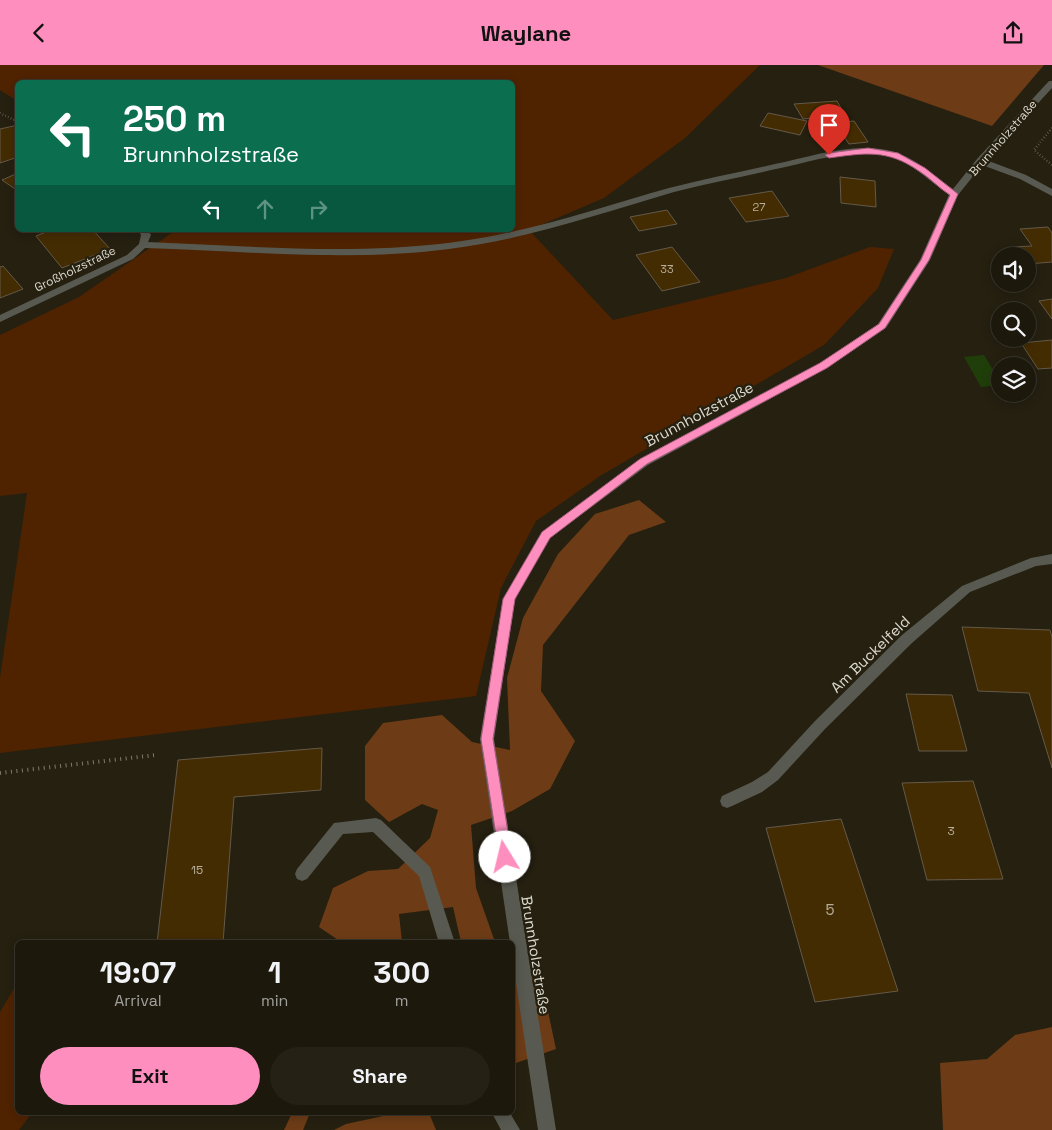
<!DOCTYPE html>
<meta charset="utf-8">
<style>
body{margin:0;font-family:"Space Grotesk",sans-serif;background:#252115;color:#f1f3f6;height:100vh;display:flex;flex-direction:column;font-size:19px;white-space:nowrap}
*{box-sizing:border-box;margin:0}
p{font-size:16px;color:#a0a09d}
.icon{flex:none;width:28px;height:28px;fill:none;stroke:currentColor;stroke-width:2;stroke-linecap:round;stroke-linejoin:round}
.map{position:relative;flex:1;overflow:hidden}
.details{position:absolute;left:15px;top:875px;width:500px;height:175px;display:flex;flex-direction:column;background:#1c180c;border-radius:8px;box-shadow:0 2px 12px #0003,0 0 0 1px #3a372d}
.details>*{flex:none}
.banner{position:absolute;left:15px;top:15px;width:500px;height:152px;border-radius:8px;box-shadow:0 2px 12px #0003,0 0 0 1px #3a372d;background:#0b6e4f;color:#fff;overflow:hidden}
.tools{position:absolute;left:991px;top:182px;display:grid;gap:10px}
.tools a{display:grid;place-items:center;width:45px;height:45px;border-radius:50%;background:#1c180c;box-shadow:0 2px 12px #0003,0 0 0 1px #3a372d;font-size:25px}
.pin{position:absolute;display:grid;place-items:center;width:42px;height:42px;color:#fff;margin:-51px -21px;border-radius:50% 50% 50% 0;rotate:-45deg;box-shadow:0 0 5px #0007}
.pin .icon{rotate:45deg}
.me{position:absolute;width:55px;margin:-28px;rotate:351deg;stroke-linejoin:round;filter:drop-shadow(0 0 4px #0008)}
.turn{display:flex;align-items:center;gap:18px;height:105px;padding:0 25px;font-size:22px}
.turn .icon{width:65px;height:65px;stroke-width:2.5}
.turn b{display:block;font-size:35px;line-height:42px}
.lanes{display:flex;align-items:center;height:48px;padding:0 25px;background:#0003;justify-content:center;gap:25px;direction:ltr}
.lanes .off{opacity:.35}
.eta{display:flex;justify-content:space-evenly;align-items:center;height:85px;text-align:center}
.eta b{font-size:30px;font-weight:700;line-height:35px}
.action{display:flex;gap:10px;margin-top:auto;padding:10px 25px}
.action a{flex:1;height:58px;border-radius:30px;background:#fd8ebe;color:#111;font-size:20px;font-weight:700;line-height:58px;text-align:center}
.action a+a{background:#252115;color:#f1f3f6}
header{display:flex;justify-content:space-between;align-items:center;height:65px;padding:0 25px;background:#fd8ebe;color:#111;font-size:22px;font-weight:700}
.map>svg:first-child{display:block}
</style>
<header><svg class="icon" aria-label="back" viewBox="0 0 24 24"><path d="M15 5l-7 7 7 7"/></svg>Waylane<svg class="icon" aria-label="share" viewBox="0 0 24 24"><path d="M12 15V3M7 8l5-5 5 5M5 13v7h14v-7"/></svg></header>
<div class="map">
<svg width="1052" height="1065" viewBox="0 0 1052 1065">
<rect width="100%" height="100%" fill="#252010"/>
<g fill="#502300">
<polygon points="0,0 760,0 685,73 604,133 529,165 613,255 786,213 870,182 894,184 878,223 824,280 600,411 536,456 501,523 476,631 0,688 0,613 27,428 0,431 0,270 79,232 176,165 512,165 512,18 18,18 17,36 0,25"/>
<polygon points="17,918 18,1048 32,1048 19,1065 0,1065 0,947"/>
</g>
<g fill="#6d3c16">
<polygon points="818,0 1044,0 992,61"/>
<polygon points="639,435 666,457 629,470 543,580 541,626 575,676 550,724 512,746 471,760 476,823 495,877 461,877 453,842 399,849 402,877 341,877 319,862 333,823 368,806 398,804 430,773 438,745 422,739 389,757 365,735 365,681 383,658 442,650 472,677 510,685 507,613 523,553 558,489 595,449"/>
<polygon points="512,894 543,923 556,984 513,999"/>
<polygon points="1052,962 1052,1065 943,1065 940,998 987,994 1015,970"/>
<polygon points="292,1048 310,1048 303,1065 284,1065"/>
<polygon points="397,1048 429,1048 436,1065 334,1065 346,1059"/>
</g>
<polygon fill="#203e0a" points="984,290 1000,316 1000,320 981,322 964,292"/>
<g fill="#442c02" stroke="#655949">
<polygon points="837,36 845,50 803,54 794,39"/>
<polygon points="768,48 807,56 800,70 760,61"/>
<polygon points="854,56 868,77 849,79 835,58"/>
<polygon points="18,60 18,92 0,98 0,64"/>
<polygon points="18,108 18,126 2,115"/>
<polygon points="840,112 875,116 876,142 841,138"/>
<polygon points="772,126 789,151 746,157 729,133"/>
<polygon points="667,145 677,159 639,166 630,152"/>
<polygon points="1048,162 1052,168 1052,197 1028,199 1028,191 1018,191 1012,182 1032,181 1020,164"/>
<polygon points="51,165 93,165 110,184 62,203 36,171"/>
<polygon points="672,182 700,217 662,226 636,190"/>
<polygon points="3,201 23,224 0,233 0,202"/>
<polygon points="1052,234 1052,254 1039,236"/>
<polygon points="1052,275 1052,303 1038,304 1021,278"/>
<polygon points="962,562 1050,565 1052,572 1052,703 1029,628 978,626"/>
<polygon points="906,629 952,630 967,686 919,686"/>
<polygon points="322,683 321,725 234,732 223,878 157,878 178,695"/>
<polygon points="973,716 1003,814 927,815 902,718"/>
<polygon points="841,754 898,926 815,937 766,763"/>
</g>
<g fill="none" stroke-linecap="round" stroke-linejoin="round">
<g stroke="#7f7b6e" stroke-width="2.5" stroke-dasharray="0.5 2.5" stroke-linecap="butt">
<polyline points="0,48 18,57"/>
<polyline points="1052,63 1034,85 1052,100"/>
</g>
<polyline stroke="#7f7b6e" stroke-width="4" stroke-dasharray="1 4.5" stroke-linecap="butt" points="0,708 156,690"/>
<g fill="#585a51" fill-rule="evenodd">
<path d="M1049 16H1052V23L986 95 1026 110 1052 124V131L1020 114 982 100 958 130 930 195 886 263 827 303 648 400 550 473 515 534 494 674 556 1065H538L512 891V878H510L480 674 503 534 542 467 640 394 819 299 878 259 920 195 949 130C928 115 909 94 882 90 847 84 810 97 776 104 742 112 708 118 674 127 599 149 527 174 449 184 349 197 246 186 145 183L133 194 0 257V250L127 190 139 179 141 170 138 165H148L151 170 148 177C248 181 349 190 448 178 524 169 595 144 669 123 704 114 740 107 775 99 809 92 846 79 881 84 911 88 930 108 953 124L977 94Z"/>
<polygon points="1052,489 1052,499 1036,501 970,527 912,578 825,664 778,715 762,727 732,741 727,743 722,741 720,736 722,731 752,717 768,707 815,656 902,570 962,521 1031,493"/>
<polygon points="376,753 381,755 430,802 455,878 439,878 419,811 373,767 343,769 307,814 302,816 297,814 295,809 297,804 334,758"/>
<polygon points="492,1048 510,1048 520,1065 501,1065"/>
</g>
</g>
<path fill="#fd8ebe" stroke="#a45c7c" d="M868 83 898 88 925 103 958 129 929 195 885 263 827 303 647 399 550 473 515 534 493 674 512 792 510 796 505 798 500 796 481 674 503 534 542 467 640 394 820 298 879 259 921 195 950 130C939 123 930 113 919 106 887 84 865 88 829 93L825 90 829 88Z"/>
<g text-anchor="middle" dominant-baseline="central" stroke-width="4.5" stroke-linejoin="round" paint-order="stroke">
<g font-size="11" fill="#b6ae9c">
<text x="759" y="142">27</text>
<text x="667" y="204">33</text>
</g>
<g font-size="12" fill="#dcd9cf" stroke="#252010">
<text transform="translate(1003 73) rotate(-49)">Brunnholzstraße</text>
<text transform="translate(75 204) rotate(-26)">Großholzstraße</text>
</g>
<g font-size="12" fill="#b6ae9c">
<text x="951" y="766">3</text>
<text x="197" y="805">15</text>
</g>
<g font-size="15" fill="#dcd9cf" stroke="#252010">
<text transform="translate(699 349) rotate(-28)">Brunnholzstraße</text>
<text transform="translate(870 589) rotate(-44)">Am Buckelfeld</text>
<text transform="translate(536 890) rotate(81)">Brunnholzstraße</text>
</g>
<g font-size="15" fill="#b6ae9c">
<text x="830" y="844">5</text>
</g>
</g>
</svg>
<div class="tools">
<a><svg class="icon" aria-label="sound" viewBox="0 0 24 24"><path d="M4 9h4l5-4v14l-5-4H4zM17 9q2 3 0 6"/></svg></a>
<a><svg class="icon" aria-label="search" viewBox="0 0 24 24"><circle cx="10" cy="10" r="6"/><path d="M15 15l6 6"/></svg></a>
<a><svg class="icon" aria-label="layers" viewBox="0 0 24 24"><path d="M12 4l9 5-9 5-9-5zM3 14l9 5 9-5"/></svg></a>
</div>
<div class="pin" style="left:829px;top:90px;background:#d93025"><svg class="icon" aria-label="arrive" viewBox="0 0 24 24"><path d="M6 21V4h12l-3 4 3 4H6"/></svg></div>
<svg class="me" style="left:505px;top:792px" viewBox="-20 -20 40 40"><circle r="19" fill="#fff"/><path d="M0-13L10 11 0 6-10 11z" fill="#fd8ebe"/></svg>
<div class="banner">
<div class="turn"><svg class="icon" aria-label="left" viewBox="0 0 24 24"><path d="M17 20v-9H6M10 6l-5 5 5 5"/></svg><div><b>250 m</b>Brunnholzstraße</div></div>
<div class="lanes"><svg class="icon" aria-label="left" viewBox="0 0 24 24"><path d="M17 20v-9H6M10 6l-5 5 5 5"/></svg><svg class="icon off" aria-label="ahead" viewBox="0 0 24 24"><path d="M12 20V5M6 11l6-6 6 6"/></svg><svg class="icon off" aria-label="right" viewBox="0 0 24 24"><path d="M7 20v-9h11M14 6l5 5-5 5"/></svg></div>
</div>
<section class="details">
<div class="eta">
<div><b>19:07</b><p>Arrival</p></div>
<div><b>1</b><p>min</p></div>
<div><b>300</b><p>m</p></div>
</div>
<div class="action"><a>Exit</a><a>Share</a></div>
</section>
</div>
